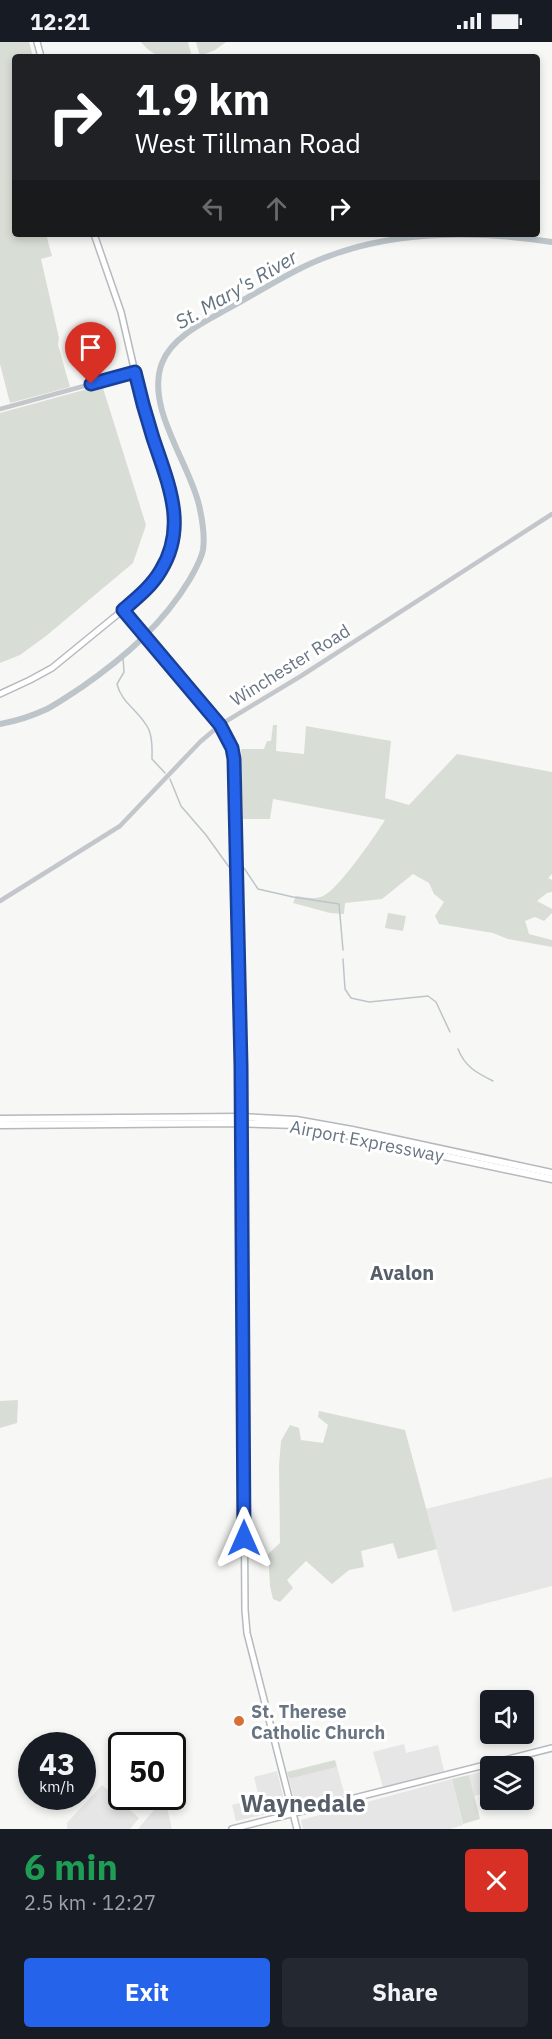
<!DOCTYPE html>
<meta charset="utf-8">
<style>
body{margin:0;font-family:"IBM Plex Sans",sans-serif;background:#242831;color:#f1f3f6;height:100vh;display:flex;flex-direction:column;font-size:22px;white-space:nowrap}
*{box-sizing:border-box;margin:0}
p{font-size:20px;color:#9ea1a6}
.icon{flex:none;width:33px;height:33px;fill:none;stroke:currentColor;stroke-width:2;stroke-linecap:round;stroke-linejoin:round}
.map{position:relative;height:1787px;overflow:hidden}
.side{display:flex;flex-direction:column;background:#171b24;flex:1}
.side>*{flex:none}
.banner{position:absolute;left:12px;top:12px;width:528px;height:183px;border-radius:6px;box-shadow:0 3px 9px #0003;background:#202124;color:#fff;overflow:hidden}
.controls{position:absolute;left:480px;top:1648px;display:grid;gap:12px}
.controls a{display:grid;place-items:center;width:54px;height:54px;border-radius:6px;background:#171b24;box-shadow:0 3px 9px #0003;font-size:30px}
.speed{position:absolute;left:18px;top:1690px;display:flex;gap:12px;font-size:30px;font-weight:700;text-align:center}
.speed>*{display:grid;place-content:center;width:78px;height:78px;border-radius:50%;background:#171b24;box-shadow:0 3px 9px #0003;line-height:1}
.speed small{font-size:15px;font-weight:400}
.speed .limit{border:3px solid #111;border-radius:9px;background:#fff;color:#111}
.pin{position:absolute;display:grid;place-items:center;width:51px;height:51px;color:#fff;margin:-62px -26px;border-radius:50% 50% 50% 0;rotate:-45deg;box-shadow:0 0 6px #0007}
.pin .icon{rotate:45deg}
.me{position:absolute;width:66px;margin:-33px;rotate:0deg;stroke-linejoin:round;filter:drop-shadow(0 0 4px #0008)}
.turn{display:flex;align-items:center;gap:21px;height:126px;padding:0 24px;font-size:27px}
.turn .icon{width:78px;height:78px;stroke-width:2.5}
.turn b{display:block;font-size:42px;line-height:51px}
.lanes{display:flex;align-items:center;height:57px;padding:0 24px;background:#0003;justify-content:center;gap:30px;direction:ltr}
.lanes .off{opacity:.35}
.round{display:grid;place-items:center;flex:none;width:63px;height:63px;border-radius:6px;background:#242831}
.head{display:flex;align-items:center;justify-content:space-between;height:102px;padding:0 24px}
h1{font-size:36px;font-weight:700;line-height:45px;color:#1e9e55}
.cta{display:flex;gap:12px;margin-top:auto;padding:12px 24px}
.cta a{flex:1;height:69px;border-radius:6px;background:#2563eb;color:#fff;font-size:24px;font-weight:700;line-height:69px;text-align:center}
.cta a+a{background:#242831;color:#f1f3f6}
.status{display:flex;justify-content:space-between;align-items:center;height:42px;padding:0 30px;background:#171b24;direction:ltr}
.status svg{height:16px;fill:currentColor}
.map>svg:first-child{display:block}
</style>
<div class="status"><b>12:21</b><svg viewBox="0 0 49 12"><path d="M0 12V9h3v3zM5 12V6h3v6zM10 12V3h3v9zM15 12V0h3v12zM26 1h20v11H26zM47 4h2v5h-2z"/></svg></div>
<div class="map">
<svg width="552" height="1787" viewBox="0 0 552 1787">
<rect width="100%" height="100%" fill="#f7f7f5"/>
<g fill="#e5e6e5">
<polygon points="552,1435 552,1544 453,1570 426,1467"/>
<polygon points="404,1702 406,1711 438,1703 444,1729 383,1745 373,1710"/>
<polygon points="337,1725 345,1754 297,1766 289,1737"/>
<polygon points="488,1728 490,1750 474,1754 469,1733"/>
<polygon points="277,1729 286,1766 280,1769 236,1779 232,1763 259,1756 254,1735"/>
<polygon points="452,1737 463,1783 450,1787 303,1787 301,1778"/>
<polygon points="102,1743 139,1776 130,1787 67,1787 67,1781"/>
<polygon points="163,1757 165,1758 172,1787 138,1787"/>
</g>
<g fill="#d8ded6">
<polygon points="0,0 29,0 33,15 15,15 15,192 46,192 52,214 41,217 59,296 58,303 70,345 10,361 0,322"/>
<path d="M141 0H188L192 15C170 15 156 19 141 0Z"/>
<polygon points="196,0 226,0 215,8 200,14"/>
<polygon points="102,343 146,483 133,521 46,594 20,613 0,621 0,371"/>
<path d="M273 683H277L276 709 304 712 306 684 391 699 385 756 409 763 457 712 552 730V832L548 836 552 838V850L547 851 537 859 552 867V871L544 879 535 875 525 879 529 892 552 898V905L508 897 493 891 439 882 435 874 444 860 434 852 429 841 413 832 382 857 345 861 344 872 330 871 293 861 296 854C304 855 315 858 323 854 338 848 375 794 385 778L273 757 270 777H243L241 707H264L267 699H271Z"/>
<polygon points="388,871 406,874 403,889 385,886"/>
<polygon points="18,1358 17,1381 0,1386 0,1359"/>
<polygon points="319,1369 405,1388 437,1507 398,1517 393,1501 361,1509 364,1525 349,1528 332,1542 306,1519 287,1538 293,1546 280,1560 273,1557 270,1544 268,1512 280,1501 279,1423 281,1399 290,1383 299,1386 301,1398 323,1401 328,1383 318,1375"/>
<polygon points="335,1718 337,1725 289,1737 287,1730"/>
<polygon points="469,1733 480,1777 463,1782 452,1737"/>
</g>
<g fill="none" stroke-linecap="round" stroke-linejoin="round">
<g stroke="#bdc5ca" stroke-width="1.5">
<path d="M123 616 124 630 117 642C121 661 141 670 149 688 153 698 152 707 152 717L165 731"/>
<polyline points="170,737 181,764 206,793 229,825"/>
<polyline points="244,826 258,847 293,855 339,862 343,908"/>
<polyline points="343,917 345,947 351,956 369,960 428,954 436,960 450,990"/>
<path d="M458 1007C465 1025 477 1031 493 1039"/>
</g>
<path stroke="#bdc5ca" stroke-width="6" d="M0 682C17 679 32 674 47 667 59 661 71 652 82 645 125 615 163 582 190 537 195 528 201 518 203 508 205 494 202 476 199 463 189 420 145 365 162 321 172 294 208 278 231 265 264 247 297 225 332 213 400 188 481 189 552 200"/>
<defs>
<g id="secondary">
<polyline points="37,0 41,15"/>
<polyline points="123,568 224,688 232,706 234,717 241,1027 245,1568 247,1591 297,1787"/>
<polyline points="0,652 30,638 52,626 123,568 158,534 166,519 172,501 175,481 172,457 143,365 121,270 94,192"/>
<polyline points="232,1787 552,1706"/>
</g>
<g id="primary">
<polyline points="0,1077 241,1075 296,1078 352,1088 552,1131"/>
<polyline points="0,1083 234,1081 298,1083 552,1137"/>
</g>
</defs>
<use href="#secondary" stroke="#b6b9be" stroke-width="8"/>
<use href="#primary" stroke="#b5b8bc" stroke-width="9"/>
<g stroke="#c3c6ca" stroke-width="4.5">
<polyline points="0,367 135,330"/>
<polyline points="0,859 120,784 200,700 220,683 301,634 552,472"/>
</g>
<use href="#secondary" stroke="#fff" stroke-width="5"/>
<use href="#primary" stroke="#fff" stroke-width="6"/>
</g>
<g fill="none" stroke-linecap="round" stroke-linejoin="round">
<defs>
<path id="route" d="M91 342 135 330C140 352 146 374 153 396 168 441 188 484 161 528 152 544 137 556 123 568L220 683 232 706 234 717 241 1024 244 1496"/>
</defs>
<use href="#route" stroke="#184099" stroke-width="15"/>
<use href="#route" stroke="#2563eb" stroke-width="10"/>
</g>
<circle fill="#d57037" stroke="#fff" stroke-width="2" cx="239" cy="1679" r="6"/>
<g text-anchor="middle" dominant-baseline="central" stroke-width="6" stroke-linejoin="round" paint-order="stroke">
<g font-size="18" fill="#697483" stroke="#fff">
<text transform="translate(290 623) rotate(-32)">Winchester Road</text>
<text transform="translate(367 1099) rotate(11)">Airport Expressway</text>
</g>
<g font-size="18" font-weight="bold" fill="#697483" stroke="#fff" text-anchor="start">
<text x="251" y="1669">St. Therese<tspan x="251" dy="21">Catholic Church</tspan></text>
</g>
<g font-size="20" font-style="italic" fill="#64747f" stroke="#fff">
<text transform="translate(236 247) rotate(-30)">St. Mary's River</text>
</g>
<g font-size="20" font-weight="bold" fill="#565e69" stroke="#fff">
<text x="402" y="1230">Avalon</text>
</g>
<g font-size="24" font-weight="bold" fill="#565e69" stroke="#fff">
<text x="303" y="1761">Waynedale</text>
</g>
</g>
</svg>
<div class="controls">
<a><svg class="icon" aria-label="sound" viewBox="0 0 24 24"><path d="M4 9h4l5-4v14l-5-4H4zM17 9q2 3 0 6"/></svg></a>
<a><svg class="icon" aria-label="layers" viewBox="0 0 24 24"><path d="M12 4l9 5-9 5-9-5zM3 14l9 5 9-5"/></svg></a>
</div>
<div class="speed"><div>43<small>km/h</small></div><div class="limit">50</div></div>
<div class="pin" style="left:91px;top:342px;background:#d93025"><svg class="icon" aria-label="arrive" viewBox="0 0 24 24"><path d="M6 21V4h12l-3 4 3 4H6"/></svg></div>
<svg class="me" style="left:244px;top:1496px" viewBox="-20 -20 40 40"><path d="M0-17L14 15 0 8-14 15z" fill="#2563eb" stroke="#fff" stroke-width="4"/></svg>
<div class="banner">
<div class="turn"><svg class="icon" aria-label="right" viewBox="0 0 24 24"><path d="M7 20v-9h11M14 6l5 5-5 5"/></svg><div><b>1.9 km</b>West Tillman Road</div></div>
<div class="lanes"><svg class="icon off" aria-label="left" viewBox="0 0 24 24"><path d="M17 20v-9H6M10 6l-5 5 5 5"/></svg><svg class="icon off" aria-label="ahead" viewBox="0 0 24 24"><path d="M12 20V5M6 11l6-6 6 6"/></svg><svg class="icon" aria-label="right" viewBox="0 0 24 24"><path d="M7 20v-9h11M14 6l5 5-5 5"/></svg></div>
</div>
</div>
<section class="side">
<div class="head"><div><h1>6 min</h1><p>2.5 km · 12:27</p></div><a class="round" style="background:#d93025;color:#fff"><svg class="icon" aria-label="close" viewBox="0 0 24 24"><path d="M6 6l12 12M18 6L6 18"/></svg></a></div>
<div class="cta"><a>Exit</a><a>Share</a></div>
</section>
